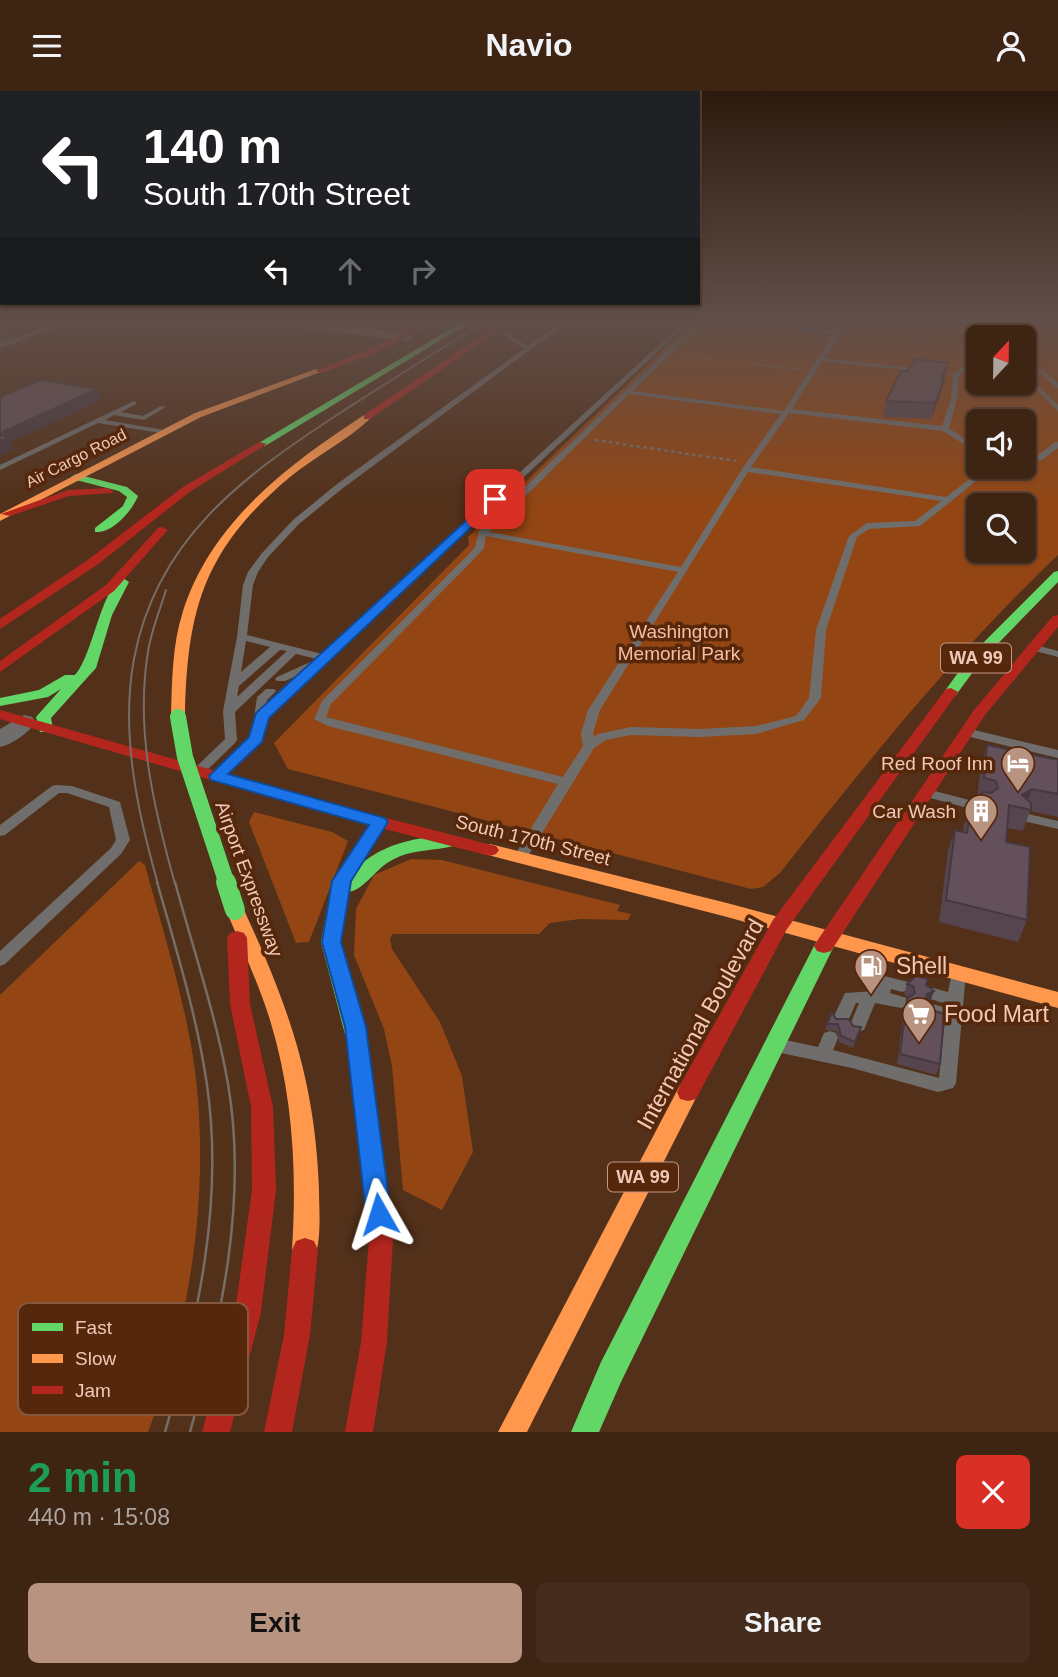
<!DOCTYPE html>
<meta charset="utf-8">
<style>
body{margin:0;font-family:Arial,sans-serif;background:#452c1c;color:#f1f3f6;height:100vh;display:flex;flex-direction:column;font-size:26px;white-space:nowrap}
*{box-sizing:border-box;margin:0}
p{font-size:23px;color:#ada4a0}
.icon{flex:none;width:38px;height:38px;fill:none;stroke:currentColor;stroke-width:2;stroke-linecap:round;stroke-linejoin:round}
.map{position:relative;height:1341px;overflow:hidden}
.sheet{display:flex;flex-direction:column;background:#3e2413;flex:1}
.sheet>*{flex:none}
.guide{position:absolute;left:0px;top:0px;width:700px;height:214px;box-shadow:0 2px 5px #0004,0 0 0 2px #574133;background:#202124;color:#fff;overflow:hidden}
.needle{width:46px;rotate:22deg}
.controls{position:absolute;left:966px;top:234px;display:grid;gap:14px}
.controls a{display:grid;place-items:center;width:70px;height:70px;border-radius:10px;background:#3e2413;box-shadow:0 2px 5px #0004,0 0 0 2px #574133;font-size:35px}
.pin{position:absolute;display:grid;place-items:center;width:60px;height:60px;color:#fff;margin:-30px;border-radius:14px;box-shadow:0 4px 10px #0006}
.me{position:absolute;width:77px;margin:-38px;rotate:354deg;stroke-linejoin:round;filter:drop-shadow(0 0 5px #0008)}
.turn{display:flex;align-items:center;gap:24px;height:147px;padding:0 28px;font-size:32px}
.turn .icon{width:91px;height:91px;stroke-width:2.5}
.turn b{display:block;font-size:49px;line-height:60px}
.lanes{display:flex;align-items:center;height:66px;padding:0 28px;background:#0003;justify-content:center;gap:35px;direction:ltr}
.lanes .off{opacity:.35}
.round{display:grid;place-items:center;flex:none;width:74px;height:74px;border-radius:10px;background:#452c1c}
.head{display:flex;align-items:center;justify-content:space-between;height:119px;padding:0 28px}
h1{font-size:42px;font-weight:700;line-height:52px;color:#1e9e55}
.cta{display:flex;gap:14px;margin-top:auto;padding:14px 28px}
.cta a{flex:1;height:80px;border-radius:10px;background:#b89380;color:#111;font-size:28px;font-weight:700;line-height:80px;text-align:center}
.cta a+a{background:#452c1c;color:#f1f3f6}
header{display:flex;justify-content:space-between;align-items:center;height:91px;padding:0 28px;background:#3e2413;font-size:32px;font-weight:700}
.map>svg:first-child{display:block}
</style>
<header><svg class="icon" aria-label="menu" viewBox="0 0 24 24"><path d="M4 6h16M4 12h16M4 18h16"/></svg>Navio<svg class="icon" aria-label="person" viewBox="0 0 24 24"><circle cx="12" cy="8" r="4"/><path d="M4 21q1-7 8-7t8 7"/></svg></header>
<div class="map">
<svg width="1058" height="1341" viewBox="0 0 1058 1341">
<rect width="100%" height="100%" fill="#523019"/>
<g fill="#934613" fill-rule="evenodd">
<path d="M695 228H1058V464C955 562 867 671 780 782L763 796 751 798 288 678 274 652 469 454 468 446ZM978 247H1024V292H978ZM978 331H1024V376H978ZM978 415H1024V460H978Z"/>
<polygon points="254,721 332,741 348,750 309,851 296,852 249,731"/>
<polygon points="411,768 442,769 620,814 617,820 631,823 628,829 580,828 550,832 539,843 393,843 390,848 392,858 440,931 462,985 473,1061 442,1119 403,1099 392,975 384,938 354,864 356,818 374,784"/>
<path d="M139 770 145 774C161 833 180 893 191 954 213 1080 194 1222 148 1341H0V904Z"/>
</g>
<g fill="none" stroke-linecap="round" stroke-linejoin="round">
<polygon fill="#644e40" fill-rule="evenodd" points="0,239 15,243 19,248 15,253 0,255"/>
<g stroke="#77716d" stroke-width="2" stroke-dasharray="2.5 2.5" stroke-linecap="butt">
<polyline points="853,239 926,247"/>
<polyline points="683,265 715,268"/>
<polyline points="752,273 799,278"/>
</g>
<polyline stroke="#77716d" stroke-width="2.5" stroke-dasharray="3.5 3.5" stroke-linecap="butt" points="595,349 736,370"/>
<g fill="#6f6e6c" fill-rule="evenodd">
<polygon points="69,228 77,228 0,257 0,253"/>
<polygon points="302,228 309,228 298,234 294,234 294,232"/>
<polygon points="330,228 384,232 392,228 399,228 385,236"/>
<path d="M565 228H572L343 397 299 433 268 466 258 481 253 494 247 544 322 563 687 228H693L331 566V569L327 570 265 628 261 651 221 688H213L211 685 251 647 257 606 266 598H274L276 600 267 609 266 614 299 584 285 590H277L275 588 277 586 317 568 296 563 235 621 237 649 235 652 203 683H195L193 680 195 677 225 648 223 620 237 546 243 494 248 481 262 462 293 429 337 393 525 257 521 256 501 242V240C512 240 518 253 529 254ZM246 550 270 556 241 581ZM280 559 287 560 237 606 239 595Z"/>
<path d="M700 228H719L835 240 844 228H850L824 267 928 279 925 281 822 270 792 318 942 335 951 308 953 284 947 282 955 281 970 272 968 269 977 228H983L974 269 976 273 959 284 957 308 949 337 978 357V362L943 340 789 322 751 376 946 406 985 376H994L920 435 869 438 857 446 826 539 821 607 804 629 756 643 701 646 631 644 606 649 594 657 525 770H515L513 767 558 693 328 635 314 628 322 610 470 462 475 456 479 440ZM704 230 833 243 784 320 633 300ZM629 303 781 323 742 378 681 476 489 441ZM748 381 941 410 915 430 867 432 849 445 816 539 809 607 796 625 756 635 701 638 631 636 598 643 594 646 593 642 600 619ZM486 445 678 481 588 619 581 642 583 655 563 686 326 626 331 613 476 466 484 457Z"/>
<polygon points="1024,272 1043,279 1058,292 1058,298 1039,281 1024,276"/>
<polygon points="1024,281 1058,314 1058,320 1024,286"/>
<polygon points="134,310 137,312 136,313 121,321 143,325 161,315 166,316 144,329 114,324 105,329 164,339 168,341 167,343 98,332 0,379 0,374"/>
<polygon points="1055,351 1058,351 1058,357 1042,369 1024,372 1024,368 1037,365"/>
<polygon points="1032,553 1058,560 1058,566 1028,558 1027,556 1028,554"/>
<polygon points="966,637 1058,659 1058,667 962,644 960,641"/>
<polygon points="56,694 72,695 120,711 130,749 121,763 5,873 0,875 0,860 111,757 116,749 109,716 67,702 59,702 5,744 0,745 0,734 52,695"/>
<polygon points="927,698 988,714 989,717 983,721 923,705 921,702 923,699"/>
<polygon points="1024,722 1058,730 1058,738 1019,729 1017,726"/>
<polygon points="958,876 963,878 966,882 956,992 953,997 938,1001 852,977 781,962 775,960 773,955 775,950 781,948 818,956 824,942 830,940 836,942 838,947 833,959 939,987 945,929 926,923 924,919 926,915 932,913 947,917 947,913 927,907 925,903 927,899 933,897 948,901 953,878"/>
<polygon points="884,885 908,891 910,895 908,899 902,901 891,898 890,902 907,907 909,911 907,915 901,917 875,912 864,939 858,940 852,939 850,934 859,912 856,912 847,932 841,933 835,932 833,927 845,902 875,900 878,887"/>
</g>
<g fill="#6f6e6c" fill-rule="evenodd">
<polygon points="250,228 284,228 407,242 413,246 407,250 256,231"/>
<path d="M24 624 32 626 36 631C28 642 13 653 0 656V638Z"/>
</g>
<g fill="#63d668" fill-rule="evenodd">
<polygon points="467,228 476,228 265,355 257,353"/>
<path d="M76 383 127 396 138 405C132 420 112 443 95 441V437L123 415 127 406 119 400 72 388 71 386Z"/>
<polygon points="1058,480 1058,491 981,570 956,604 946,604 944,601 971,564 1054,481"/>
<path d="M123 487 129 491 112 524 96 577 51 627 53 638 50 641H40L36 626 61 598 48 606 0 615V607L39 599 65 584H75C93 565 101 496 123 487Z"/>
<path d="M379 726 387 731 360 774C385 752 418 746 451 744L457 746 460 750 457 754C433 761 410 757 387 772 375 780 362 800 348 801L341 851 368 947 364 953 357 955 350 953 346 947 321 851 332 790 373 727Z"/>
<polygon points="824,848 831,850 834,855 621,1291 599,1341 571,1341 601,1271 814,855 817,850"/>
</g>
<g fill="#ff974d" fill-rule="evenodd">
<polygon points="316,278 323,280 201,326 0,430 0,423 195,322"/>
<path d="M364 324 372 326C348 349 316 365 290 386 204 458 187 518 185 626L178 630 173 629 171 626C172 591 172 554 183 520 212 430 288 374 364 324Z"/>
<polygon points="490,753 727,812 1058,901 1058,917 727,826 484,763 481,759 484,755"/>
<path d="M235 812 242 814 244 819C289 917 315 989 319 1098 319 1120 322 1148 314 1168L305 1171 296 1168 292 1159C297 1081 293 1004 270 929 258 891 241 855 226 819L228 814Z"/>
<polygon points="688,992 696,994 699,1001 527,1341 498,1341 680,994"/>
</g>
<g fill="#b3261e" fill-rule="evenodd">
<polygon points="434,228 444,228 373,263 322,282 315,280 367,259"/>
<polygon points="506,228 515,228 370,328 364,328 364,324"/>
<polygon points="259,351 267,353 191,400 97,474 0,538 0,528 89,468 183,396"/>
<polygon points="108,397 113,400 112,402 69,405 10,425 1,423 68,399"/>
<polygon points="162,436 168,439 166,441 114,500 0,581 0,570 106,494 158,437"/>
<polygon points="1058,524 1058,536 985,624 831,860 824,862 817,860 814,855 817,850 974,619 1053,525"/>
<polygon points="951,597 958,601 787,838 696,1008 688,1010 680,1008 677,1001 680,994 773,829 946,598"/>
<polygon points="0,619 351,718 496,755 499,759 496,763 490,765 342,727 0,628"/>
<polygon points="237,840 244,842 247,847 250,913 273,1016 276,1099 261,1221 230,1341 202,1341 235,1221 252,1099 251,1016 230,913 227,847 230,842"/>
<polygon points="357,939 364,941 368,947 393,1148 387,1251 373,1341 345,1341 361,1251 369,1148 346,947 350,941"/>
<polygon points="305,1147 314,1150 318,1159 310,1244 292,1341 264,1341 284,1244 292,1159 296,1150"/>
</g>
<g stroke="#776d67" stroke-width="2">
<path d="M166 499C160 519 151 540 148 561 135 639 154 718 175 793"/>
<path d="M158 793C138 723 120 642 134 568 156 449 242 386 337 324 387 291 438 260 489 228"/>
</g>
<g stroke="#776d67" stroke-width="2.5">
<path d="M157 791C176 858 197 925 207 994 224 1111 198 1229 165 1341"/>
<path d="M175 791C193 858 216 924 228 993 248 1109 221 1230 190 1341"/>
</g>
<polyline stroke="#63d668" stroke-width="16" points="178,626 185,666 227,793"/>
<polyline stroke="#63d668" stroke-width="20" points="226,791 235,819"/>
</g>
<g fill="#56454e">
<polygon points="654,228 682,228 680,231"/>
<polygon points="948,272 940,304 931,328 883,326 886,310"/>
<polygon points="987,654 1058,669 1058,726 1030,720 1023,740 1007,737 1006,751 1027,829 1018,851 939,831 948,760 955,739 963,741 964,734 971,713 979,709 977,708 981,675"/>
<polygon points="907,893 926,894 934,900 930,911 927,912 940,973 936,984 897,973 904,919 907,908 909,906 904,903"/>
<polygon points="836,928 853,935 861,936 853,957 839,951 837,940 825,939 827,933"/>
</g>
<g fill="#463840">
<polygon points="948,272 940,304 931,328 941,289"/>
<polygon points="97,298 100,310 11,351 13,358 0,364 0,342"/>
<polygon points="1032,698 1025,718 1022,704"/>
<polygon points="934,900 930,911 924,914 927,903"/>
</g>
<g fill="#64505b" stroke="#463840" stroke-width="2">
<polygon points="915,268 948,272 941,289 944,289 935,312 886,310 901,280 907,280"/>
<polygon points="41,289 97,298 0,342 0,306"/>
<polygon points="0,344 9,346 0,350"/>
<polygon points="987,654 1058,669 1058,703 1032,698 1022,704 1031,712 1031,719 1009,714 1006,751 1030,756 1027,829 946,809 955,739 967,742 971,713 981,708 982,701 991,702 998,697 996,690 984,687"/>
<polygon points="916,885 928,888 926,894 934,900 927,903 925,910 935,920 944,923 940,973 900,963 907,908 915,902 913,895 907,893"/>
<polygon points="832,921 836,928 849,928 853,935 861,936 855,951 841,945 838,933 827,933"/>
</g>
<linearGradient id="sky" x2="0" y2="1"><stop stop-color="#2d1a0e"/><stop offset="0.55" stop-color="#604e49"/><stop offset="1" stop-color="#604e49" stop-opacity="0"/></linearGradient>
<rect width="1058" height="416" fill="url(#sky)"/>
<polygon fill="#1a73e8" stroke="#114b97" stroke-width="2" points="492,406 501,408 269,627 262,651 228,683 385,727 388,731 351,790 341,851 366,936 391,1123 387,1131 379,1134 370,1131 366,1123 345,936 322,851 332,790 369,734 211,689 209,685 249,646 256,622"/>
<defs>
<symbol id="hotel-pin" viewBox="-11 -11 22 30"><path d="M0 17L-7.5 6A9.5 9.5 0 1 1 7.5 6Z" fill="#b89380" stroke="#56270b"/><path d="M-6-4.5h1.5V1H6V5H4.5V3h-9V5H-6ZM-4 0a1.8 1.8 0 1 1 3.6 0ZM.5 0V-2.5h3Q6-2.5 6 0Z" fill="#fff"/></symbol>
<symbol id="building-pin" viewBox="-11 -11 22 30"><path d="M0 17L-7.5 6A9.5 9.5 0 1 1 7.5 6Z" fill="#b89380" stroke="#56270b"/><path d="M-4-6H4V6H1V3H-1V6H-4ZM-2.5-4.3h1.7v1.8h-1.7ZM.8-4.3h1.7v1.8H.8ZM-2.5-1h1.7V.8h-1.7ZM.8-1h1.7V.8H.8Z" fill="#fff"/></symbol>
<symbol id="fuel-pin" viewBox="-11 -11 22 30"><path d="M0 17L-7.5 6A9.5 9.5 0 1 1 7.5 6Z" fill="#b89380" stroke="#56270b"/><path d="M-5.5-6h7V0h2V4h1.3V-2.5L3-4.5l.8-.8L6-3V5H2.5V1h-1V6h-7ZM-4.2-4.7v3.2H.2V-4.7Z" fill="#fff"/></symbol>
<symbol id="supermarket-pin" viewBox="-11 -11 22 30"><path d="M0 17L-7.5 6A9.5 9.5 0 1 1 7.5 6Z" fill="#b89380" stroke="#56270b"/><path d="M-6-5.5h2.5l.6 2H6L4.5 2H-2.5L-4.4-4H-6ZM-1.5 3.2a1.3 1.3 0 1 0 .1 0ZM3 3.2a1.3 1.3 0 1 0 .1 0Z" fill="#fff"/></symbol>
</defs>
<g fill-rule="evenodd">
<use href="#hotel-pin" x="999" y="653" width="38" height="52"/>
<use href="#building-pin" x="962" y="701" width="38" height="52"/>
<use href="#fuel-pin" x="852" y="856" width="38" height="52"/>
<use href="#supermarket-pin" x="900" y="904" width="38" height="52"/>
</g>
<g text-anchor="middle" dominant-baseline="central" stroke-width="7" stroke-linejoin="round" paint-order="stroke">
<g font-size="16" fill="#efc9b7" stroke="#56270b">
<text transform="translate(76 367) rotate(-27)">Air Cargo Road</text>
</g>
<g fill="#56270b" stroke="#c19883" stroke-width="2">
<rect x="941" y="552.5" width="70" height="29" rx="5"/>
<rect x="608" y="1071.5" width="70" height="29" rx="5"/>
</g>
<g font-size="18" font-weight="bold" fill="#efc9b7">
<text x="976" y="567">WA 99</text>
<text x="643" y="1086">WA 99</text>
</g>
<g font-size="19" fill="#f7bda0" stroke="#56270b">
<text x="679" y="540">Washington<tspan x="679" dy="22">Memorial Park</tspan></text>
</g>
<g font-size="19" fill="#efc9b7" stroke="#56270b" text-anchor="end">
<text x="993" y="672">Red Roof Inn</text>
<text x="956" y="720">Car Wash</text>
</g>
<g font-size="19" fill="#efc9b7" stroke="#56270b">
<text transform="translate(533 749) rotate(14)">South 170th Street</text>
<text transform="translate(249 788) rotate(70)">Airport Expressway</text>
</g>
<g font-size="23" fill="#efc9b7" stroke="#56270b" text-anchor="start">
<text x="896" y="875">Shell</text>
<text x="944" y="923">Food Mart</text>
</g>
<g font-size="23" fill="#efc9b7" stroke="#56270b">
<text transform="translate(700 933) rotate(-61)">International Boulevard</text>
</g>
</g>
<rect x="18" y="1212" width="230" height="112" rx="10" fill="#56270b" stroke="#84583f" stroke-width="2"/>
<rect x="32" y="1232" width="31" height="8" fill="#63d668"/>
<rect x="32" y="1263" width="31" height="9" fill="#ff974d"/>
<rect x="32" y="1295" width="31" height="8" fill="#b3261e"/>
<g font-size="19" fill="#efc9b7">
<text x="75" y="1243">Fast</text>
<text x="75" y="1274">Slow</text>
<text x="75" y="1306">Jam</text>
</g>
</svg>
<div class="controls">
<a><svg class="needle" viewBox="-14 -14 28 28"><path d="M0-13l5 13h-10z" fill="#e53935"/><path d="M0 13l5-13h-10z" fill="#ada4a0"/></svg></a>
<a><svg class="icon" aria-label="sound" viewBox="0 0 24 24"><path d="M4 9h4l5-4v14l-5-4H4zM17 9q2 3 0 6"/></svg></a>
<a><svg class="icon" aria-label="search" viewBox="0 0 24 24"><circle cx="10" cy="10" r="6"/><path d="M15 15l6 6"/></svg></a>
</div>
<div class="pin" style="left:495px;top:408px;background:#d93025"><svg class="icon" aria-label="arrive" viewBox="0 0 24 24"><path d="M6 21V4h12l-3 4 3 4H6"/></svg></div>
<svg class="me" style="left:379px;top:1123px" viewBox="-20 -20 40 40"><path d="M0-17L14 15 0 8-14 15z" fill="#1a73e8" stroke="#fff" stroke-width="4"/></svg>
<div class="guide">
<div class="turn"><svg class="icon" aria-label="left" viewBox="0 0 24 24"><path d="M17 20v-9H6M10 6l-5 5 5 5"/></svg><div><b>140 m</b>South 170th Street</div></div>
<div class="lanes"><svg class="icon" aria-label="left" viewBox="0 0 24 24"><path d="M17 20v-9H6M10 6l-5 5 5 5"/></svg><svg class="icon off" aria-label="ahead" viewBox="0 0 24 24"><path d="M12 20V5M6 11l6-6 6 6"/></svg><svg class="icon off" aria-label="right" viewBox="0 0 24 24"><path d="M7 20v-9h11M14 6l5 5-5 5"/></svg></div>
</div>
</div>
<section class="sheet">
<div class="head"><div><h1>2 min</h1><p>440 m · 15:08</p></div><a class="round" style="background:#d93025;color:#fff"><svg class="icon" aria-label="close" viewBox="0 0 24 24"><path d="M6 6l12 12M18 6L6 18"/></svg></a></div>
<div class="cta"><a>Exit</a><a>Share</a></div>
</section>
